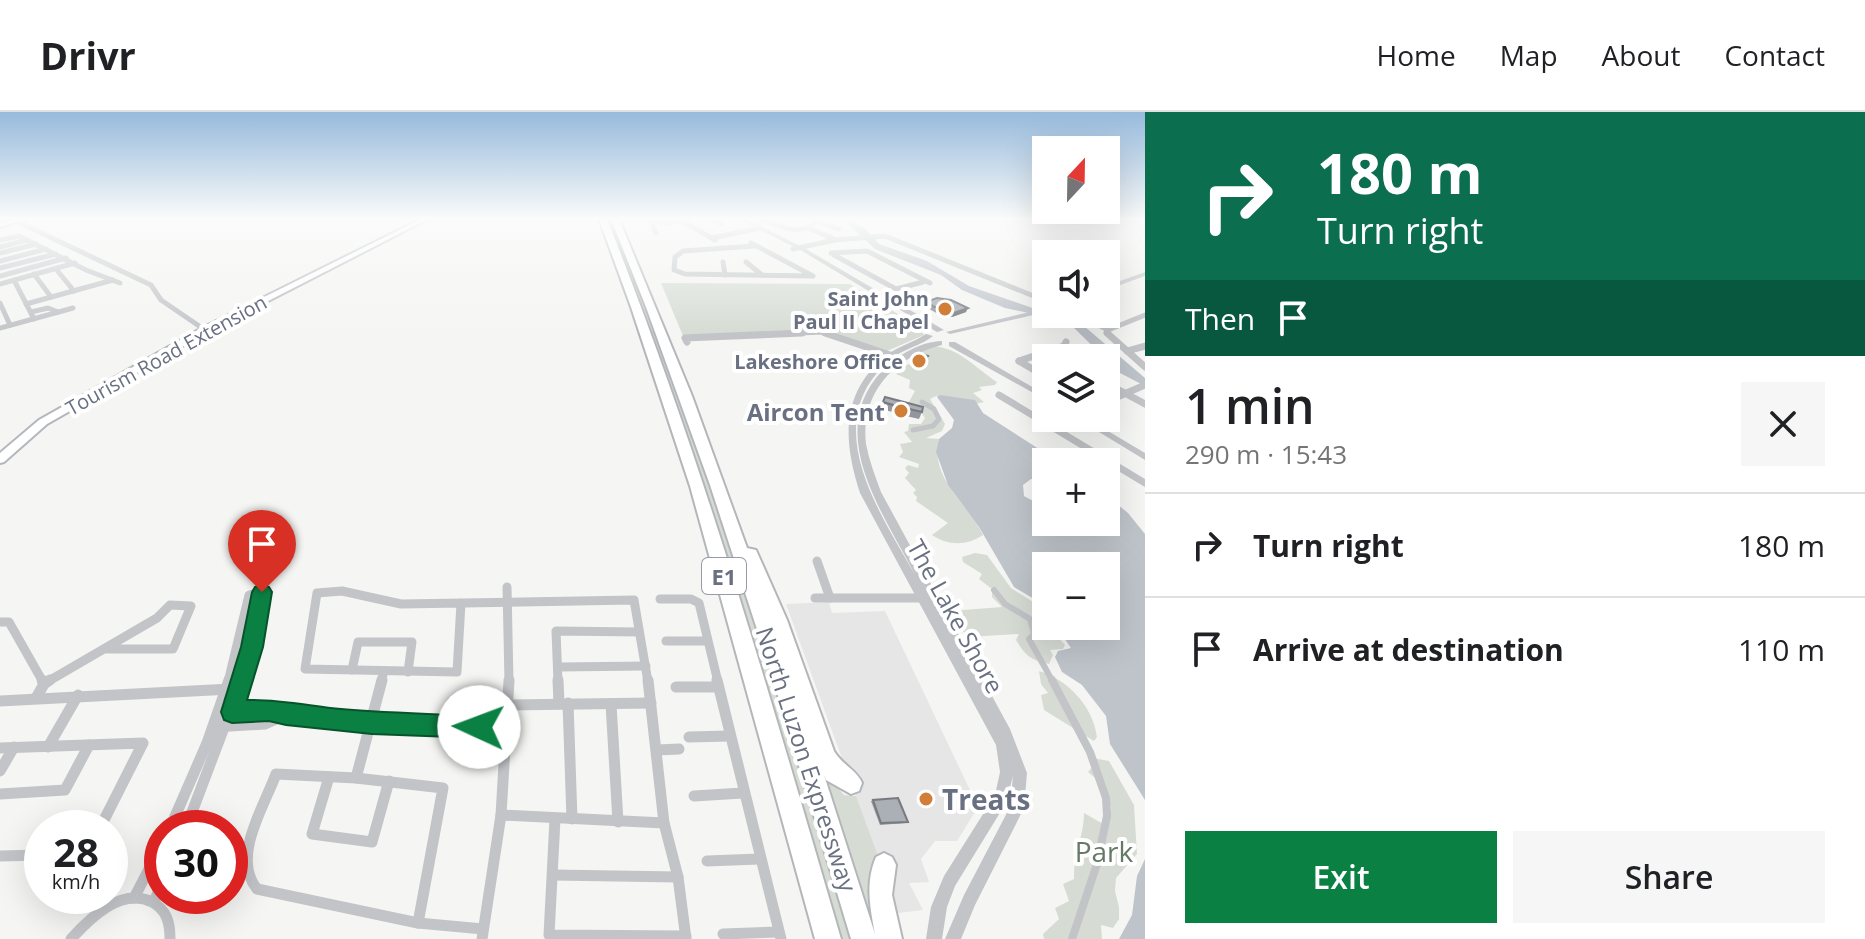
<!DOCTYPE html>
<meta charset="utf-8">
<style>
body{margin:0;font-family:"Open Sans",sans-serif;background:#f6f6f6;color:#202124;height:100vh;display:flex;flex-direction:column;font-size:30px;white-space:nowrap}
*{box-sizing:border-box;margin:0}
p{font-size:26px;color:#757577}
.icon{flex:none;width:44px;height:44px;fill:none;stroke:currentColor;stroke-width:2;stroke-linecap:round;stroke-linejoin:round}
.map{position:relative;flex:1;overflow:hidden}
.sheet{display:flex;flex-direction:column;background:#fff;width:720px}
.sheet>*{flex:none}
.guide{background:#0b6e4f;color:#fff;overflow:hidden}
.needle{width:52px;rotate:22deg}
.buttons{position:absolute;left:1032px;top:24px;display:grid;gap:16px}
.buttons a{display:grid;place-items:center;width:88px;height:88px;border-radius:0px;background:#fff;box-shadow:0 8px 32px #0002;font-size:40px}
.speed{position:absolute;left:24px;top:698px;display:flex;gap:16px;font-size:40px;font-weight:700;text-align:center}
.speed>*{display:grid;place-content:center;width:104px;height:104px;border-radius:50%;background:#fff;box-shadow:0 8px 32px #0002;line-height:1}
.speed small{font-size:20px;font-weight:400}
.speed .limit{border:12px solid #d22;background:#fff;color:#111}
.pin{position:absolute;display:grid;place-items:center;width:68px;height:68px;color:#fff;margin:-82px -34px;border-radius:50% 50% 50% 0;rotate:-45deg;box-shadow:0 0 8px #0007}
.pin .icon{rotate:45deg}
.me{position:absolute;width:88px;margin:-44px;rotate:272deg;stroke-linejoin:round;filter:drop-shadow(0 0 6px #0008)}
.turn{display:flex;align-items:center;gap:28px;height:168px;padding:0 40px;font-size:36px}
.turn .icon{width:104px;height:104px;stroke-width:2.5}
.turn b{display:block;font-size:56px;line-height:68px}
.then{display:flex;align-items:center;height:76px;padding:0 40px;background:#0003;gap:16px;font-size:30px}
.round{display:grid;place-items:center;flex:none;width:84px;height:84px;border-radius:0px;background:#f6f6f6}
.summary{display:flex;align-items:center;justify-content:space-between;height:136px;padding:0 40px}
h1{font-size:48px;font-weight:600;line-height:60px}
.primary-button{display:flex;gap:16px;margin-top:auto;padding:16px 40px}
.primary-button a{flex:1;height:92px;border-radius:0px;background:#0b8043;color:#fff;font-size:32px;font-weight:600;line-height:92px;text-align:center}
.primary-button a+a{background:#f6f6f6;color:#202124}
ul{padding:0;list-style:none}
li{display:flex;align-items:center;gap:24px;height:104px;padding:0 40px;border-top:2px solid #e0e0e0}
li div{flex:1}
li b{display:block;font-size:30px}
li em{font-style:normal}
header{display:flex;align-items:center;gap:48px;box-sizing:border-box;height:112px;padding:0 40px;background:#fff;border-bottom:2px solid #e0e0e0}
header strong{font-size:38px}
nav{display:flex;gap:44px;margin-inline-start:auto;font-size:28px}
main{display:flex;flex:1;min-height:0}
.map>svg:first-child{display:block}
</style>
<header>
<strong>Drivr</strong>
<nav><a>Home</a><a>Map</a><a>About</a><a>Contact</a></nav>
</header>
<main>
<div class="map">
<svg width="1145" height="827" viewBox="0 0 1145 827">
<rect width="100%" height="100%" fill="#f5f6f3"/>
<polygon fill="#e6e6e6" points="829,490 832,501 885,499 978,695 957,729 935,729 921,747 929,770 909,771 923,798 898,801 786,492"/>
<g fill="#d6dcd4">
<polygon points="606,107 613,107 616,113 685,295 859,827 834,827 636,185"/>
<polygon points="661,171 850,172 920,216 924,223 887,239 833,220 816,218 683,224"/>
<path d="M932 234C960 236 974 255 997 270L995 273 979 275 982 278 973 281 984 290 975 292 936 284 930 287 945 312 942 319 926 326 939 327C929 366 968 392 983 423 967 434 948 434 932 423L948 411 916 389 917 385 913 381 916 378 905 366 909 361 905 356 908 353 918 356 919 352 899 345 903 340 900 332 912 330 904 320 908 319 909 312H921L925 306 921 300 906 295 915 279 909 276 910 268 896 262 908 252 918 256 926 254 928 249 913 243Z"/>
<path d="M975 441 987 443 1011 476 1046 498V514H1056L1058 525 1065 533 1063 537 1050 538 1053 543 1049 552C1029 547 1026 544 1016 528L1019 522 967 525 950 499 1002 495 992 485V477L979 467 982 462 963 450 962 445Z"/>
<path d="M1039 559C1067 567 1093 594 1097 625L1094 629 1044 598 1041 583 1048 581 1041 572Z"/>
<path d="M809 618 833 670 844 683 856 684 882 755C859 776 873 802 881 827H877Z"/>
<path d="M1093 646 1109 649 1134 693 1137 742 1116 766 1115 779 1119 795V807L1113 816 1101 813 1102 827H1044L1043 822 1059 807 1055 796 1069 789 1063 772 1074 767C1073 743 1084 724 1084 701L1105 713 1111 696 1100 670 1088 660 1094 653Z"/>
</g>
<g fill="#bfc4cb">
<polygon points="843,107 851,107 864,116 879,132 927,149 969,174 1084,214 1145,266 1145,274 1120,261 1072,214 1061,208 1005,196 962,178 941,163 875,137"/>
<path d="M940 283 975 288 983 301 1059 350H1046V369L1031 367 1023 373 1024 384C1037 391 1046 395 1046 410H1106V383L1128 401 1145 422V688L1110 632 1106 604 1082 573 1062 560 1055 545 1058 539 1071 536 1062 523 1060 514H1106V454H1046V494L1014 475 979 415 948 373 936 340 939 327 952 316 954 308 937 285Z"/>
<polygon points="1145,747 1145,827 1119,827 1132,803 1137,764"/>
</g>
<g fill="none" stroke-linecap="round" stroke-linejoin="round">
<defs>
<g id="secondary">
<polygon points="18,107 28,107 0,115 0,111"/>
<polygon points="421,107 428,107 208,220 47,312 4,350 0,351 0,341 39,308 202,216"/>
</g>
<g id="motorway">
<path d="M599 107H607C701 342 770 584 841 827H815L690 374 631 195Z"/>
<path d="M611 107H619L692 284 747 436 756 438 787 508 834 639C842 653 857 658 862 671L859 679 851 682 826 668 824 663 875 822C870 795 865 771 876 745L884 741 892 745 896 753 892 783 902 827H851L769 554 710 373 646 195Z"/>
</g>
</defs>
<use href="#secondary" stroke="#b4b7bc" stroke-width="4"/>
<use href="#motorway" stroke="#b4b6ba" stroke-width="4"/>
<polyline stroke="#c2c4c8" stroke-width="5" points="913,318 933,314 939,307 934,297 922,290"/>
<polyline stroke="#c2c4c8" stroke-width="6" points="994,478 1005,492 1030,507 1034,522 1029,527 1053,570"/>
<polyline stroke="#c2c4c8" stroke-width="8" points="1052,568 1090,640 1106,686 1107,704 1097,752 1072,827"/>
<g stroke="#c2c4c8" stroke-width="5">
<polyline points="650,107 656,121"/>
<polyline points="651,107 667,111 690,107"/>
<polyline points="712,107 721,112"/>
<path d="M763 107C781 116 804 125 819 107"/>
<polyline points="16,109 151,173 161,188 205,218"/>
<polyline points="684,110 715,128"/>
<polyline points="819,110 839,117"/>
<polyline points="809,116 834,127"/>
<polyline points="712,126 760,116"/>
<polyline points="0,128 19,124 86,158 120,171"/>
<polyline points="751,131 813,164 685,162 674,158 675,145 683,139 754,134"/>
<polyline points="0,135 26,128"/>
<polyline points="793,137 835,128 885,124 1046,189"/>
<polyline points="0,141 36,132"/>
<polyline points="831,141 867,139 930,171"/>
<polyline points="834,143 896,177 923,170"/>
<polyline points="0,149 46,137"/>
<polyline points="723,150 725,163"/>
<polyline points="746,150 762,163"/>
<polyline points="0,156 56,142"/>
<polyline points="56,157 74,179"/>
<polyline points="34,162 51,185"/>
<polyline points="0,164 66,146"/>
<polyline points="14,168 34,207"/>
<polyline points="0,172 75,151"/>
<polyline points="0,191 10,213"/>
<polyline points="26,192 113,168"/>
<polyline points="31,200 48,196 58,200"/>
<polyline points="1077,202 1108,218 1109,223"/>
<polyline points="0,216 73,196"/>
<polyline points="1108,218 1145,203"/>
<polyline points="756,223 822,220 831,223"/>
</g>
<g stroke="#c2c4c8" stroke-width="7">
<polyline points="825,221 899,246"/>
<polyline points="1107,221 1145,255"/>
<polyline points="687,230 685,226 802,221"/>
<polyline points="1066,230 1064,234 1076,246"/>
<polyline points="1127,239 1145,234"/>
<polyline points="1019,249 1064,234"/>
<polyline points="1019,249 1046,265"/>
<polyline points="1106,271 1145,292"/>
<polyline points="999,283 1145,371"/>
<polyline points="1106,290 1145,273"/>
</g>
<g stroke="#c2c4c8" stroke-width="9">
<polyline points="817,449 830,486"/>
<polyline points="507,475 509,570"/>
<polyline points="815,486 921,486"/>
<polyline points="660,487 691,487 699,491 718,570"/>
<polyline points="461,491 457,560 305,557 317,481 342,479 401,492 634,488 648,570"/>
<polyline points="0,510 9,510 43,570"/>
<polyline points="666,529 707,529"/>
<polyline points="559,555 646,554"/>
<polyline points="352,558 358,530 412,530 408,560"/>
<polyline points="47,570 157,506 170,493 191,494 173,537 104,537"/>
<polyline points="228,570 249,483 261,480 252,535 241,570"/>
<polyline points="381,570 384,559"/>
<polyline points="558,570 556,519 639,520"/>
</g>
<g stroke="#c2c4c8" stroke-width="11">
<polyline points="42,568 44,572"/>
<polyline points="558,568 559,591"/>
<polyline points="648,568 664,711 678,765 686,827"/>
<polyline points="717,568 781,827"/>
<polyline points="676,575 717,575"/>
<polyline points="36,586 44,572 50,568"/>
<polyline points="0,589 231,577"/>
<polyline points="568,591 572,707"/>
<polyline points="611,592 618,710"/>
<polyline points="509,593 651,591"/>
<polyline points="228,600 281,602 386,612 506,616"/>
<polyline points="213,615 265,612 285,603"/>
<polyline points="689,625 729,624"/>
<polyline points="48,635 78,583"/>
<polyline points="0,636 143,631 100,716"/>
<polyline points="657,638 679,637"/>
<polyline points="0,659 14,635"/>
<path d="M276 662 356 666 443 676 418 811 257 777C231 745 264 695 276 662Z"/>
<polyline points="329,665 312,722 372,730 389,669"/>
<polyline points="356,666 382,568"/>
<polyline points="0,682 65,678 89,633"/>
<polyline points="694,684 743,681"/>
<polyline points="501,703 664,711"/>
<polyline points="555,707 549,823 686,824"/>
<polyline points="170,716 207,631 229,568"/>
<polyline points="186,716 242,568"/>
<polyline points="0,744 42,743"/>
<polyline points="707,749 759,747"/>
<polyline points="553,763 678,765"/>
<polyline points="134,786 162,732"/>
<polyline points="154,790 162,771"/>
<polyline points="418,811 483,817"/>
<polyline points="723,822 779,820"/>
<path d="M71 827C90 806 121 775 152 790 167 798 170 811 170 827"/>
<polyline points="482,827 501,703 509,568"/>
</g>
<g fill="#c2c4c8" fill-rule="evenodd">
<polygon points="739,107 746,107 806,137 944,218 937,220 802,139"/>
<polygon points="1145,160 1145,164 1106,178 1106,174"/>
<polygon points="1046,196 1046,200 950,222 946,220"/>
<path d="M926 222 933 224C923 232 911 235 900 241 892 246 883 253 877 261 824 323 884 407 915 463 885 403 823 322 882 259 898 243 919 230 942 229V233C895 245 860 280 866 332 869 348 875 364 881 380L1010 617 1027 661 1024 696 975 793 961 827H945L964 783 1010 695 1013 664 1006 691 955 774 947 795 942 827H926L931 795 944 764 995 683 1000 660 996 633 860 381C843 329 840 280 887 243 899 234 914 230 926 222Z"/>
<polygon points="949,230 955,230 1046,283 1046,288 949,234"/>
<polygon points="1076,306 1086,306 1145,341 1145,348"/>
</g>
<use href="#secondary" fill="#fff" fill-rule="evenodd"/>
<use href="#motorway" fill="#fff" fill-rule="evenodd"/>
</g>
<g fill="#93969d">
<polygon points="926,190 966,200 952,205 940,203 924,194"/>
<polygon points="928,244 926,249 920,253 912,249 914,245"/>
<polygon points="885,285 922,300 919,307 906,304 904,308 896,306 897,301 880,297"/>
<polygon points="873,688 908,710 906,711 880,713 871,689"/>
</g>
<polygon fill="#787a7f" points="968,196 966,200 952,205 954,201"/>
<g fill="#abafb6" stroke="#787a7f" stroke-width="2">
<polygon points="937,186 951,188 968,196 954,201 942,199 926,190"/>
<polygon points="920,241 928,244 922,249 914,245"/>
<polygon points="885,285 923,295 922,300 909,297 908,301 899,299 900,295 883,290"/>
<polygon points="898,686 908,710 881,711 873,688"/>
</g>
<linearGradient id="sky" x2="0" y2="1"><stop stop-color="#97badc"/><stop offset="0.48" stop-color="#fafbfa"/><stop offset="1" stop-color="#fafbfa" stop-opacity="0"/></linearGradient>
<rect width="1145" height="222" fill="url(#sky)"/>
<path fill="#0b8043" stroke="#07532c" stroke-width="2" d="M262 472 269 475 272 480 263 535 247 588C278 587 310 594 341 597 387 601 433 602 479 604L487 607 491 615 487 623 479 626 372 622 286 613 269 609 232 611 224 608 221 600 241 535 252 480 255 475Z"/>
<g fill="#d17e38" stroke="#fff" stroke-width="3">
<circle cx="945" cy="197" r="8"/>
<circle cx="919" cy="249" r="8"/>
<circle cx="901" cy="299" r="8"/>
<circle cx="926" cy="687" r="8"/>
</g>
<g text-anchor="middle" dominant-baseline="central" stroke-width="8" stroke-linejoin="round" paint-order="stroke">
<g font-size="20" font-weight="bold" fill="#687081" stroke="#fff" text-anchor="end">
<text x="929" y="186">Saint John<tspan x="929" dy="23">Paul II Chapel</tspan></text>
<text x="903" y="249">Lakeshore Office</text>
</g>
<g font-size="20" fill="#687081" stroke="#fff">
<text transform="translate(166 243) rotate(-29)">Tourism Road Extension</text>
</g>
<rect fill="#fff" stroke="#959ba7" stroke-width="2" x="702" y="446" width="44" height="36" rx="6"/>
<g font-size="22" font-weight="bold" fill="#687081">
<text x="724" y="464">E1</text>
</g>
<g font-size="24" font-weight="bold" fill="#687081" stroke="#fff" text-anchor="end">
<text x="885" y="299">Aircon Tent</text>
</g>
<g font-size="24" fill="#687081" stroke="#fff">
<text transform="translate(956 504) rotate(61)">The Lake Shore</text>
<text transform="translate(807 647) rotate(72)">North Luzon Expressway</text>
</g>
<g font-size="28" font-weight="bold" fill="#687081" stroke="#fff" text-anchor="start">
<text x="942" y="687">Treats</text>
</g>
<g font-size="28" fill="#667967" stroke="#fff">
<text x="1104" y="739">Park</text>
</g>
</g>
</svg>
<div class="buttons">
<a><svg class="needle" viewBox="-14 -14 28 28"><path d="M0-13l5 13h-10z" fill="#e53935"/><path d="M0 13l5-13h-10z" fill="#757577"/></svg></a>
<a><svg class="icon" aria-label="sound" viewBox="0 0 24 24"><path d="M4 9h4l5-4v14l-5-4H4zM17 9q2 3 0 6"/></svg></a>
<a><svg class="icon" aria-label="layers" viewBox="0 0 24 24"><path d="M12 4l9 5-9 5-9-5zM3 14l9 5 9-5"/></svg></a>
<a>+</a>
<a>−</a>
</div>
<div class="speed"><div>28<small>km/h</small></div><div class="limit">30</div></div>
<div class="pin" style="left:262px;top:480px;background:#d93025"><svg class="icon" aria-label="arrive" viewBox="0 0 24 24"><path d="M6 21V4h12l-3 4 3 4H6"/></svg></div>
<svg class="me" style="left:479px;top:615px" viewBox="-20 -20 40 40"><circle r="19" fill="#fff"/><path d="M0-13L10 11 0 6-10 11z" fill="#0b8043"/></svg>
</div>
<section class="sheet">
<div class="guide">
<div class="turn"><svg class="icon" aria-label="right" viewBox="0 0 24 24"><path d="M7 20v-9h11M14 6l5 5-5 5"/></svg><div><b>180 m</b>Turn right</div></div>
<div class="then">Then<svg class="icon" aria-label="arrive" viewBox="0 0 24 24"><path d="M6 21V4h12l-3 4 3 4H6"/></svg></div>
</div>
<div class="summary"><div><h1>1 min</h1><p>290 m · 15:43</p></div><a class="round"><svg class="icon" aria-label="close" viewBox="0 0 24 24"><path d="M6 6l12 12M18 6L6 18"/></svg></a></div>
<ul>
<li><svg class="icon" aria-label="right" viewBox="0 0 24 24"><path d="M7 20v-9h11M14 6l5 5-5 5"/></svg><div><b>Turn right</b></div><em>180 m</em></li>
<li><svg class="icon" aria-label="arrive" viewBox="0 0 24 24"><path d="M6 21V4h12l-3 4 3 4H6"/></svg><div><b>Arrive at destination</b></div><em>110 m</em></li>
</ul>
<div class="primary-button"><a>Exit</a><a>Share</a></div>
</section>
</main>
